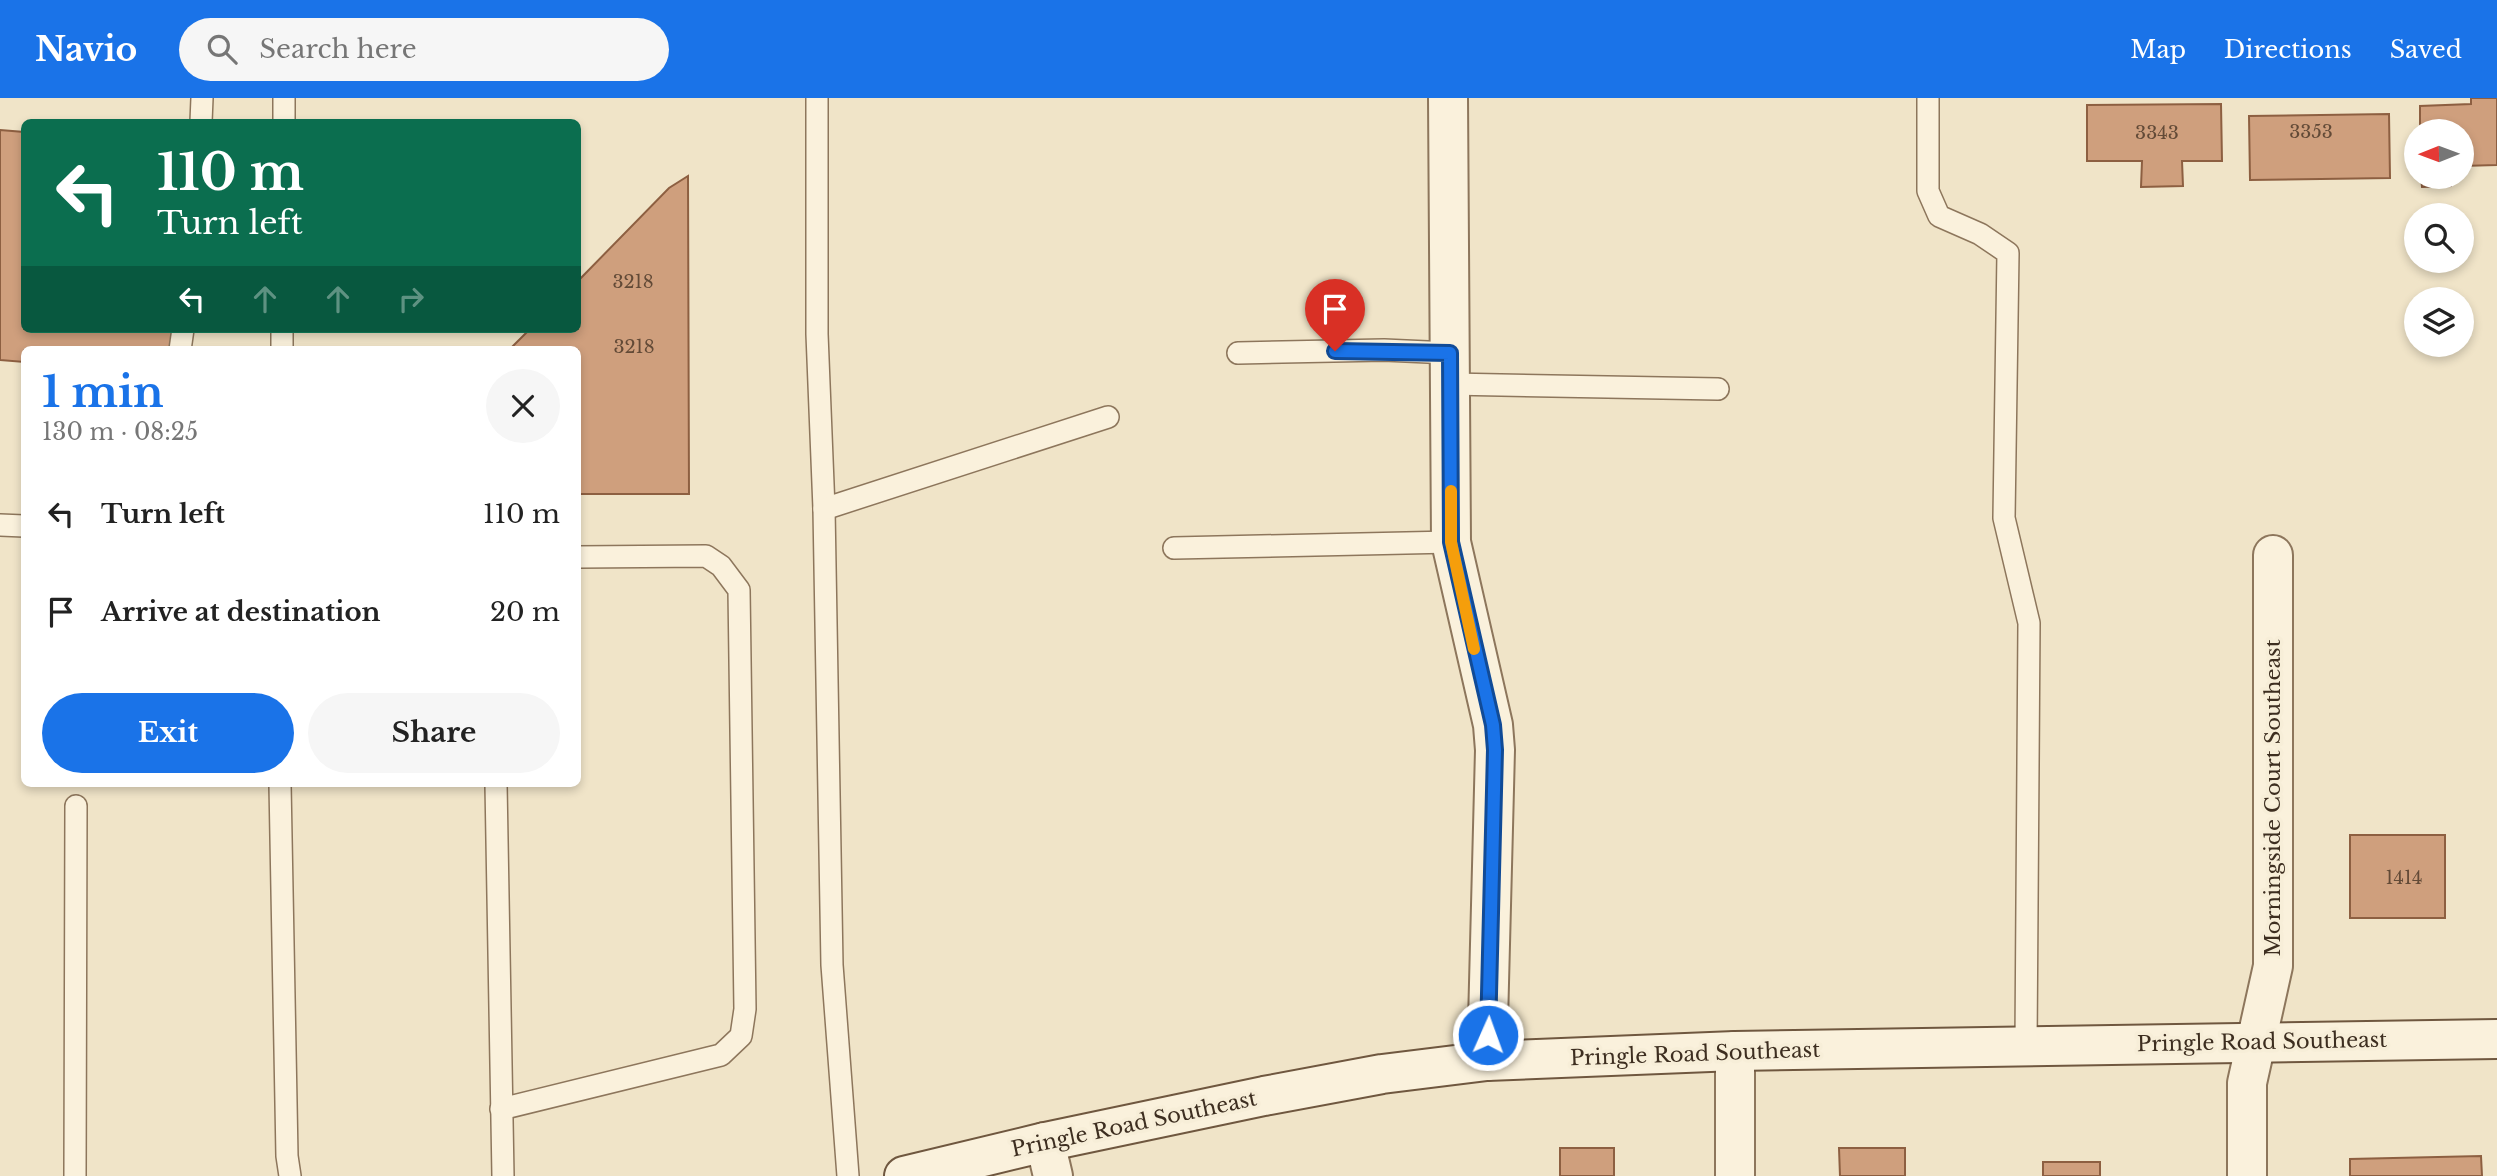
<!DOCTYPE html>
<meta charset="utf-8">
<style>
body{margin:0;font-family:"Libre Baskerville",serif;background:#f6f6f6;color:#222;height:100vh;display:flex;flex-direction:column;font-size:26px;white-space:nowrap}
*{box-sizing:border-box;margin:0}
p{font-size:23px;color:#767676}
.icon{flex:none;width:38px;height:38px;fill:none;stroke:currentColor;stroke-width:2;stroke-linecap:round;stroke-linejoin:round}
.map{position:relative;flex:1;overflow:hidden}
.drawer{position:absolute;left:21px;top:248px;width:560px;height:441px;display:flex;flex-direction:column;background:#fff;border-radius:10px;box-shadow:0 4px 10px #0003}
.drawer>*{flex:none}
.top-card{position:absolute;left:21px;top:21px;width:560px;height:214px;border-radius:10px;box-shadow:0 4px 10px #0003;background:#0b6e4f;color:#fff;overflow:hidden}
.needle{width:46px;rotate:269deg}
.buttons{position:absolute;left:2404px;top:21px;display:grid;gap:14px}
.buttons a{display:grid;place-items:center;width:70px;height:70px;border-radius:50%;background:#fff;box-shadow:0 4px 10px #0003;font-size:35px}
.pin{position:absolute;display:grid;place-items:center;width:60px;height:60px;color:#fff;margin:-72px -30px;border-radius:50% 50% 50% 0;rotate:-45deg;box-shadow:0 0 7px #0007}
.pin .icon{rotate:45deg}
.me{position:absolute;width:77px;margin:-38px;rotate:2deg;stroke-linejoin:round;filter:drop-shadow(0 0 5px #0008)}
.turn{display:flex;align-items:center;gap:24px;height:147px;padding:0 21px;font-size:32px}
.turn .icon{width:91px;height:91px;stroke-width:2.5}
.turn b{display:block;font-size:49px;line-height:60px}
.lanes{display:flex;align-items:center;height:66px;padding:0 21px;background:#0003;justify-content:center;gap:35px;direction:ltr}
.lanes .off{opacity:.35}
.round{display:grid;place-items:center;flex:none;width:74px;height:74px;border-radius:37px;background:#f6f6f6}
.headline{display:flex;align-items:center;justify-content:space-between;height:119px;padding:0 21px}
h1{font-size:42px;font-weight:800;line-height:52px;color:#1a73e8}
.action{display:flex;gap:14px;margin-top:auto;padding:14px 21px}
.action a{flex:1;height:80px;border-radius:42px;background:#1a73e8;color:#fff;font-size:28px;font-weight:800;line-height:80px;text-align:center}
.action a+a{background:#f6f6f6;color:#222}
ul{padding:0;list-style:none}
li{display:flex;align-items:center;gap:21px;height:98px;padding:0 21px}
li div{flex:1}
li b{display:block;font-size:26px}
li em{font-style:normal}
header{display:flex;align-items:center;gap:42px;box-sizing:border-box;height:98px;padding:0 35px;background:#1a73e8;color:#fff}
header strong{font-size:33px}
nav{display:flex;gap:38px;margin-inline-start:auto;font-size:24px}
.search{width:490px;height:63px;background:#f6f6f6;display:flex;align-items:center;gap:18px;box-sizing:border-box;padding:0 24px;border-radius:38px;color:#767676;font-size:26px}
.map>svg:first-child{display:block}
</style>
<header>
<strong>Navio</strong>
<div class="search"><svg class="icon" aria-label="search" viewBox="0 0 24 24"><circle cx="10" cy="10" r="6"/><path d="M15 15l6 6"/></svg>Search here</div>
<nav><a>Map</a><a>Directions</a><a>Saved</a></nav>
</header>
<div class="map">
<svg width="2497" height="1078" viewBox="0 0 2497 1078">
<rect width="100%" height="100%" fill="#f0e4c8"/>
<g fill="#cf9f7d" stroke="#8d5f41" stroke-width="2">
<polygon points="2471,0 2497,0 2497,67 2462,68 2462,33 2420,33 2420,8 2471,6"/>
<polygon points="2221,6 2222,63 2182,63 2183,88 2141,89 2142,63 2087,63 2087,7"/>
<polygon points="2389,16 2390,80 2250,82 2249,18"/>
<polygon points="0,32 24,34 24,231 174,231 172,252 24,252 24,264 0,262"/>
<polygon points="688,78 689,396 578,396 578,252 509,252 530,231 578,231 578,183 669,90"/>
<polygon points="2421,79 2451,79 2451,88 2422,89"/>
<rect x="2350" y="737" width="95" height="83"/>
<rect x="1560" y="1050" width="54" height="28"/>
<polygon points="1839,1050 1905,1050 1905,1078 1840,1078"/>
<polygon points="2481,1058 2482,1078 2350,1078 2350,1061"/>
<rect x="2043" y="1064" width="57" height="14"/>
</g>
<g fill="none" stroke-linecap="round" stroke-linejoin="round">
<defs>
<g id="lane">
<polyline points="817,0 817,236 824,411 832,867 848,1078"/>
<polyline points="1928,0 1928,93 1939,118 1980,136 2008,155 2004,420 2029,525 2026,947"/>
<polyline points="201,24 202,0"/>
<polyline points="284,24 284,0"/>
<polyline points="180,252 183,231"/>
<polyline points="282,252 282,231"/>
<polyline points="1238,255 1384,252 1450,255"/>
<polyline points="1450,286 1718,291"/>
<polyline points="824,411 1108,319"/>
<polyline points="0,427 24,428"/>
<polyline points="1174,450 1451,444"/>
<polyline points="280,686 287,1058 290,1078"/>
<polyline points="496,686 503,1078"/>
<polyline points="501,1011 721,957 741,938 745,911 739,492 721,468 706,458 578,459"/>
<polyline points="75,1078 76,708"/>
</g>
<g id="street">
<polyline points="1448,0 1451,444 1493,627 1495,652 1487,963"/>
<polyline points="1735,953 1735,1078"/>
<polyline points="1045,1044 1053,1078"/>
<polyline points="2247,1078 2247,985 2273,868 2273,457"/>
</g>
<polyline id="secondary" points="904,1078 1045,1044 1264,998 1382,976 1487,963 1735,953 2497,941"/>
</defs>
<use href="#lane" stroke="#8d765c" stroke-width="24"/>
<use href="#street" stroke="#8d765c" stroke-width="42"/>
<use href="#secondary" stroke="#6f573f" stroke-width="42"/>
<use href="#lane" stroke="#faf1dc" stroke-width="21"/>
<use href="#street" stroke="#faf1dc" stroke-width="38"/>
<use href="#secondary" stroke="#faf1dc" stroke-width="38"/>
</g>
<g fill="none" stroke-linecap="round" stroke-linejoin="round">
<defs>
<polyline id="route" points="1335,253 1450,255 1451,444 1493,627 1495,652 1488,937"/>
</defs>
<use href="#route" stroke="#114b97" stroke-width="18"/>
<use href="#route" stroke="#1a73e8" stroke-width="12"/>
<polyline stroke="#f59e0b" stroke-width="12" points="1451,393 1451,444 1474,551"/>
</g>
<g text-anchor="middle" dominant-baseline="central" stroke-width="7" stroke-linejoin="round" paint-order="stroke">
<g font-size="18" fill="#624a37">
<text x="2311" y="34">3353</text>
<text x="2157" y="35">3343</text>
<text x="633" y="184">3218</text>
<text x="634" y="249">3218</text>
<text x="2404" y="780">1414</text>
</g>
<g font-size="21" fill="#3d2e20" stroke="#f7eed8">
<text transform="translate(2273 700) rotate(-90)">Morningside Court Southeast</text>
<text transform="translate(2262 944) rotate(-1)">Pringle Road Southeast</text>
<text transform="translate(1695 956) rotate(-2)">Pringle Road Southeast</text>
<text transform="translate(1134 1026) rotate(-12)">Pringle Road Southeast</text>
</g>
</g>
</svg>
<div class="buttons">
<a><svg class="needle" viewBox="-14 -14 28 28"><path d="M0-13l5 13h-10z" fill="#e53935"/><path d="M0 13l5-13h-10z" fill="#767676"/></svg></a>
<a><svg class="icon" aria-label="search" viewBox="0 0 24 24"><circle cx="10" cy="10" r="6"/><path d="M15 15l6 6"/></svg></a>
<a><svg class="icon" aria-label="layers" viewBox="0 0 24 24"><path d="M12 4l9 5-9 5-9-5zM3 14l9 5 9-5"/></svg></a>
</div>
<div class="pin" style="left:1335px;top:253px;background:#d93025"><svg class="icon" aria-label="arrive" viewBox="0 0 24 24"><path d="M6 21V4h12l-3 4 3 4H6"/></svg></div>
<svg class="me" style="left:1488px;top:937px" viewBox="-20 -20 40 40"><circle r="17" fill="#1a73e8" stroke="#fff" stroke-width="3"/><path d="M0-11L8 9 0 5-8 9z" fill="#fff"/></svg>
<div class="top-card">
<div class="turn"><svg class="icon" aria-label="left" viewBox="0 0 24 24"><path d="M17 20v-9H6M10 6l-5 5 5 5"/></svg><div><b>110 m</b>Turn left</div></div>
<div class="lanes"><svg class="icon" aria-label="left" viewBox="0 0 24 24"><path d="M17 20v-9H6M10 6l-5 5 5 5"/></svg><svg class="icon off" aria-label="ahead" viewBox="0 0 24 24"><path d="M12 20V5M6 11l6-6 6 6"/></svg><svg class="icon off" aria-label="ahead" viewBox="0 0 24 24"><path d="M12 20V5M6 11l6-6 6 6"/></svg><svg class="icon off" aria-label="right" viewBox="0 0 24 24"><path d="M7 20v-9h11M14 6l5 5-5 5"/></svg></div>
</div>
<section class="drawer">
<div class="headline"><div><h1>1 min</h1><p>130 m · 08:25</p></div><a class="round"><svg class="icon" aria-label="close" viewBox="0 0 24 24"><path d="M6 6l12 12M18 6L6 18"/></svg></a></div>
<ul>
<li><svg class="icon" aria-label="left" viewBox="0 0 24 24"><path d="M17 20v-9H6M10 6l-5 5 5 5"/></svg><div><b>Turn left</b></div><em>110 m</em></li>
<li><svg class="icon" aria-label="arrive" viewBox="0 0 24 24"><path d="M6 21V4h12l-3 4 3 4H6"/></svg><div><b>Arrive at destination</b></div><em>20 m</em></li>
</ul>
<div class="action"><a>Exit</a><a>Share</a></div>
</section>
</div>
